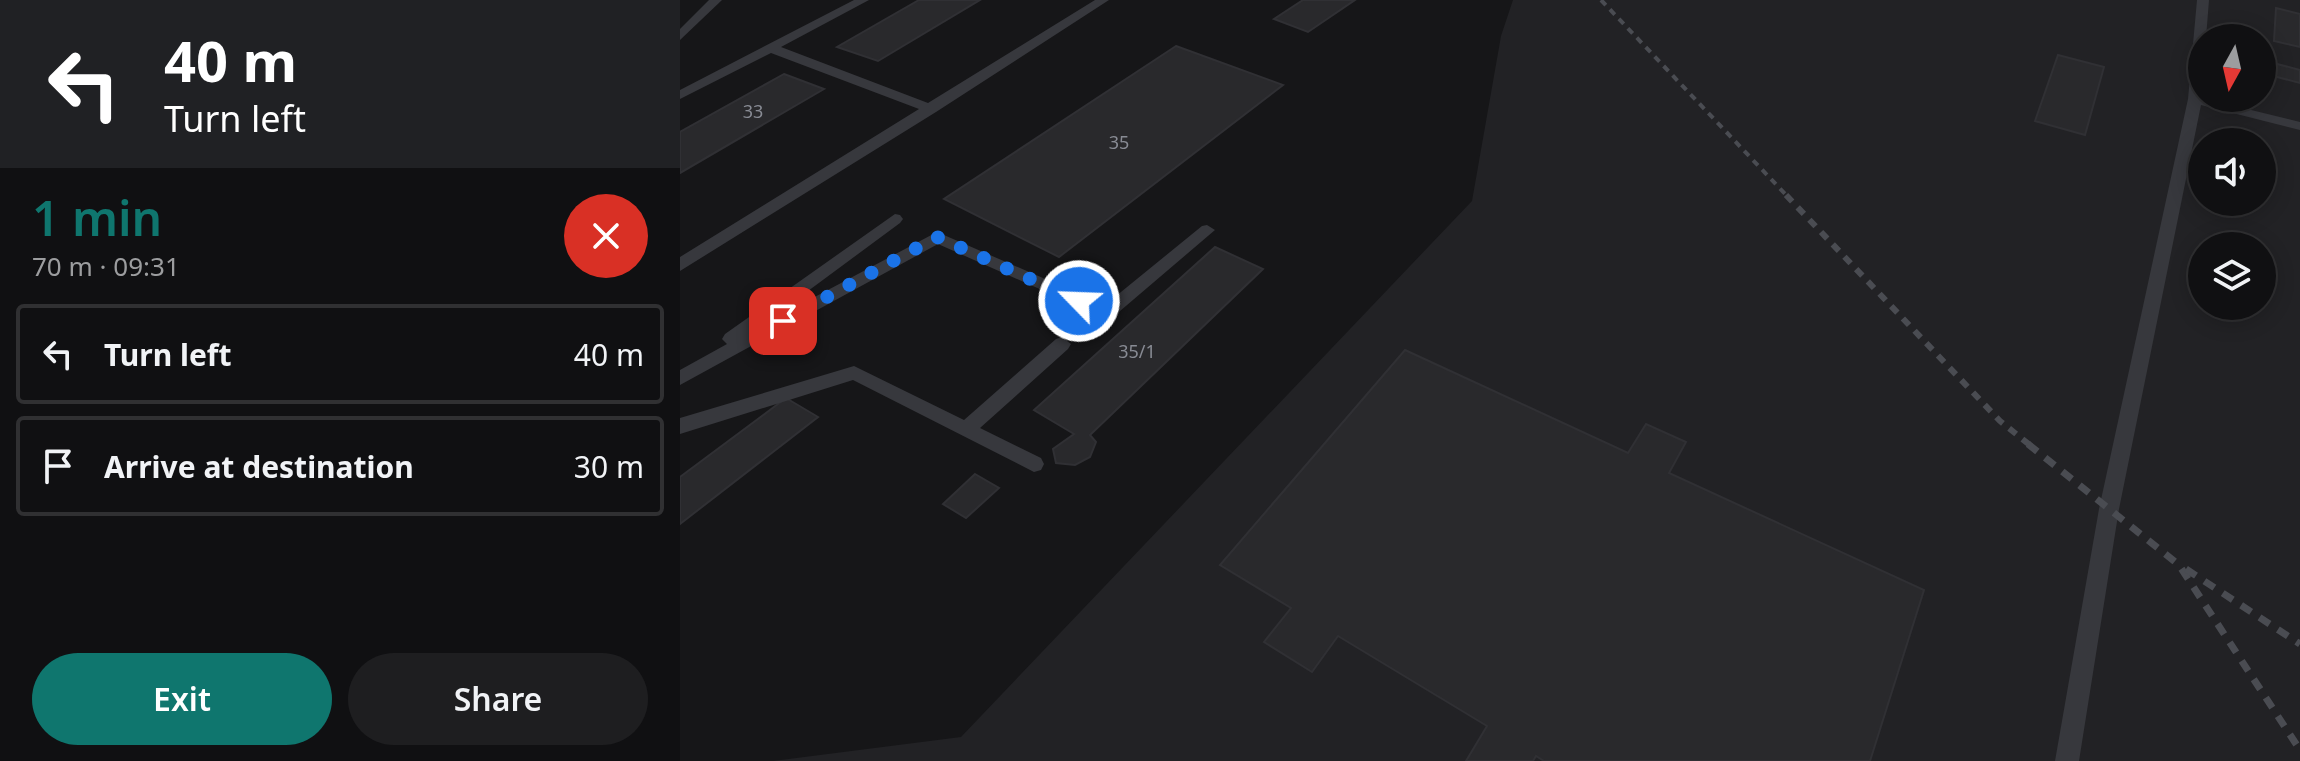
<!DOCTYPE html>
<meta charset="utf-8">
<style>
body{margin:0;font-family:"Noto Sans",sans-serif;background:#1e1e20;color:#f1f3f6;height:100vh;display:flex;flex-direction:column;font-size:30px;white-space:nowrap}
*{box-sizing:border-box;margin:0}
p{font-size:26px;color:#9c9d9f}
.icon{flex:none;width:44px;height:44px;fill:none;stroke:currentColor;stroke-width:2;stroke-linecap:round;stroke-linejoin:round}
.map{position:relative;flex:1;overflow:hidden}
.panel{display:flex;flex-direction:column;background:#101012;width:680px}
.panel>*{flex:none}
.banner{background:#202124;color:#fff;overflow:hidden}
.needle{width:52px;rotate:188deg}
.buttons{position:absolute;left:1508px;top:24px;display:grid;gap:16px}
.buttons a{display:grid;place-items:center;width:88px;height:88px;border-radius:50%;background:#101012;box-shadow:0 4px 20px #0003,0 0 0 2px #303032;font-size:40px}
.pin{position:absolute;display:grid;place-items:center;width:68px;height:68px;color:#fff;margin:-34px;border-radius:16px;box-shadow:0 4px 12px #0006}
.me{position:absolute;width:88px;margin:-44px;rotate:294deg;stroke-linejoin:round;filter:drop-shadow(0 0 6px #0008)}
.turn{display:flex;align-items:center;gap:28px;height:168px;padding:0 32px;font-size:36px}
.turn .icon{width:104px;height:104px;stroke-width:2.5}
.turn b{display:block;font-size:56px;line-height:68px}
.round{display:grid;place-items:center;flex:none;width:84px;height:84px;border-radius:42px;background:#1e1e20}
.summary{display:flex;align-items:center;justify-content:space-between;height:136px;padding:0 32px}
h1{font-size:48px;font-weight:600;line-height:60px;color:#0f766e}
.cta{display:flex;gap:16px;margin-top:auto;padding:16px 32px}
.cta a{flex:1;height:92px;border-radius:48px;background:#0f766e;color:#fff;font-size:32px;font-weight:600;line-height:92px;text-align:center}
.cta a+a{background:#1e1e20;color:#f1f3f6}
ul{padding:0;list-style:none}
li{display:flex;align-items:center;gap:24px;height:100px;margin:0 16px 12px;padding:0 16px;border:4px solid #303032;border-radius:8px}
li div{flex:1}
li b{display:block;font-size:30px}
li em{font-style:normal}
main{display:flex;flex:1;min-height:0}
.map>svg:first-child{display:block}
</style>
<main>
<section class="panel">
<div class="banner">
<div class="turn"><svg class="icon" aria-label="left" viewBox="0 0 24 24"><path d="M17 20v-9H6M10 6l-5 5 5 5"/></svg><div><b>40 m</b>Turn left</div></div>
</div>
<div class="summary"><div><h1>1 min</h1><p>70 m · 09:31</p></div><a class="round" style="background:#d93025;color:#fff"><svg class="icon" aria-label="close" viewBox="0 0 24 24"><path d="M6 6l12 12M18 6L6 18"/></svg></a></div>
<ul>
<li><svg class="icon" aria-label="left" viewBox="0 0 24 24"><path d="M17 20v-9H6M10 6l-5 5 5 5"/></svg><div><b>Turn left</b></div><em>40 m</em></li>
<li><svg class="icon" aria-label="arrive" viewBox="0 0 24 24"><path d="M6 21V4h12l-3 4 3 4H6"/></svg><div><b>Arrive at destination</b></div><em>30 m</em></li>
</ul>
<div class="cta"><a>Exit</a><a>Share</a></div>
</section>
<div class="map">
<svg width="1620" height="761" viewBox="0 0 1620 761">
<rect width="100%" height="100%" fill="#161618"/>
<path fill="#222225" fill-rule="evenodd" d="M833 0H1620V761H93L281 737 792 201 821 36ZM1522 38H1582V98H1522ZM1522 142H1582V202H1522ZM1522 246H1582V306H1522Z"/>
<g fill="#29292c" stroke="#303034" stroke-width="2">
<polygon points="239,0 300,0 198,61 157,47"/>
<polygon points="623,0 675,0 628,32 594,19"/>
<polygon points="1596,8 1620,14 1620,47 1594,41"/>
<polygon points="496,46 603,85 379,257 264,199"/>
<polygon points="1378,55 1424,67 1405,135 1355,121"/>
<polygon points="1582,60 1620,70 1620,83 1582,73"/>
<polygon points="104,74 144,89 0,173 0,132"/>
<polygon points="535,247 583,269 410,435 416,442 410,457 395,465 376,463 373,449 394,434 354,410"/>
<polygon points="725,350 948,453 966,424 1006,442 989,473 1244,590 1190,761 864,761 856,756 853,761 786,761 807,726 658,636 632,672 584,642 611,608 540,565"/>
<polygon points="106,398 138,417 0,524 0,477"/>
<polygon points="295,474 319,488 286,518 263,504"/>
</g>
<g fill="none" stroke-linecap="round" stroke-linejoin="round">
<g fill="#37383d" fill-rule="evenodd">
<polygon points="29,0 42,0 0,40 0,29"/>
<polygon points="174,0 189,0 101,47 248,103 415,0 429,0 256,112 0,271 0,257 239,109 91,53 0,99 0,90"/>
<polygon points="1517,0 1529,0 1526,38 1522,38 1522,98 1620,122 1620,130 1521,105 1439,509 1399,761 1375,761 1419,509 1508,99"/>
<polygon points="215,214 220,215 223,219 220,223 82,325 257,232 425,305 522,226 527,225 535,230 433,317 427,319 258,244 0,385 0,370 47,344 42,339 45,334"/>
<polygon points="382,337 391,344 388,349 300,428 361,458 364,464 361,470 354,472 173,380 0,434 0,418 174,366 284,420 376,339"/>
</g>
<polyline stroke="#4a4c52" stroke-width="4" stroke-dasharray="7 6" stroke-linecap="butt" points="921,0 1108,197"/>
<polyline stroke="#4a4c52" stroke-width="6" stroke-dasharray="9 8" stroke-linecap="butt" points="1106,195 1320,421 1351,446"/>
<g stroke="#4a4c52" stroke-width="7" stroke-dasharray="12 10" stroke-linecap="butt">
<polyline points="1348,444 1499,565 1620,750"/>
<polyline points="1506,569 1620,644"/>
</g>
</g>
<g fill="none" stroke-linecap="round" stroke-linejoin="round">
<polyline stroke="#1a73e8" stroke-width="14" stroke-dasharray="0 25.2" points="103,321 257,237 399,301"/>
</g>
<g text-anchor="middle" dominant-baseline="central" stroke-width="8" stroke-linejoin="round" paint-order="stroke">
<g font-size="18" fill="#888b94">
<text x="73" y="111">33</text>
<text x="439" y="142">35</text>
<text x="457" y="351">35/1</text>
</g>
</g>
</svg>
<div class="buttons">
<a><svg class="needle" viewBox="-14 -14 28 28"><path d="M0-13l5 13h-10z" fill="#e53935"/><path d="M0 13l5-13h-10z" fill="#9c9d9f"/></svg></a>
<a><svg class="icon" aria-label="sound" viewBox="0 0 24 24"><path d="M4 9h4l5-4v14l-5-4H4zM17 9q2 3 0 6"/></svg></a>
<a><svg class="icon" aria-label="layers" viewBox="0 0 24 24"><path d="M12 4l9 5-9 5-9-5zM3 14l9 5 9-5"/></svg></a>
</div>
<div class="pin" style="left:103px;top:321px;background:#d93025"><svg class="icon" aria-label="arrive" viewBox="0 0 24 24"><path d="M6 21V4h12l-3 4 3 4H6"/></svg></div>
<svg class="me" style="left:399px;top:301px" viewBox="-20 -20 40 40"><circle r="17" fill="#1a73e8" stroke="#fff" stroke-width="3"/><path d="M0-11L8 9 0 5-8 9z" fill="#fff"/></svg>
</div>
</main>
